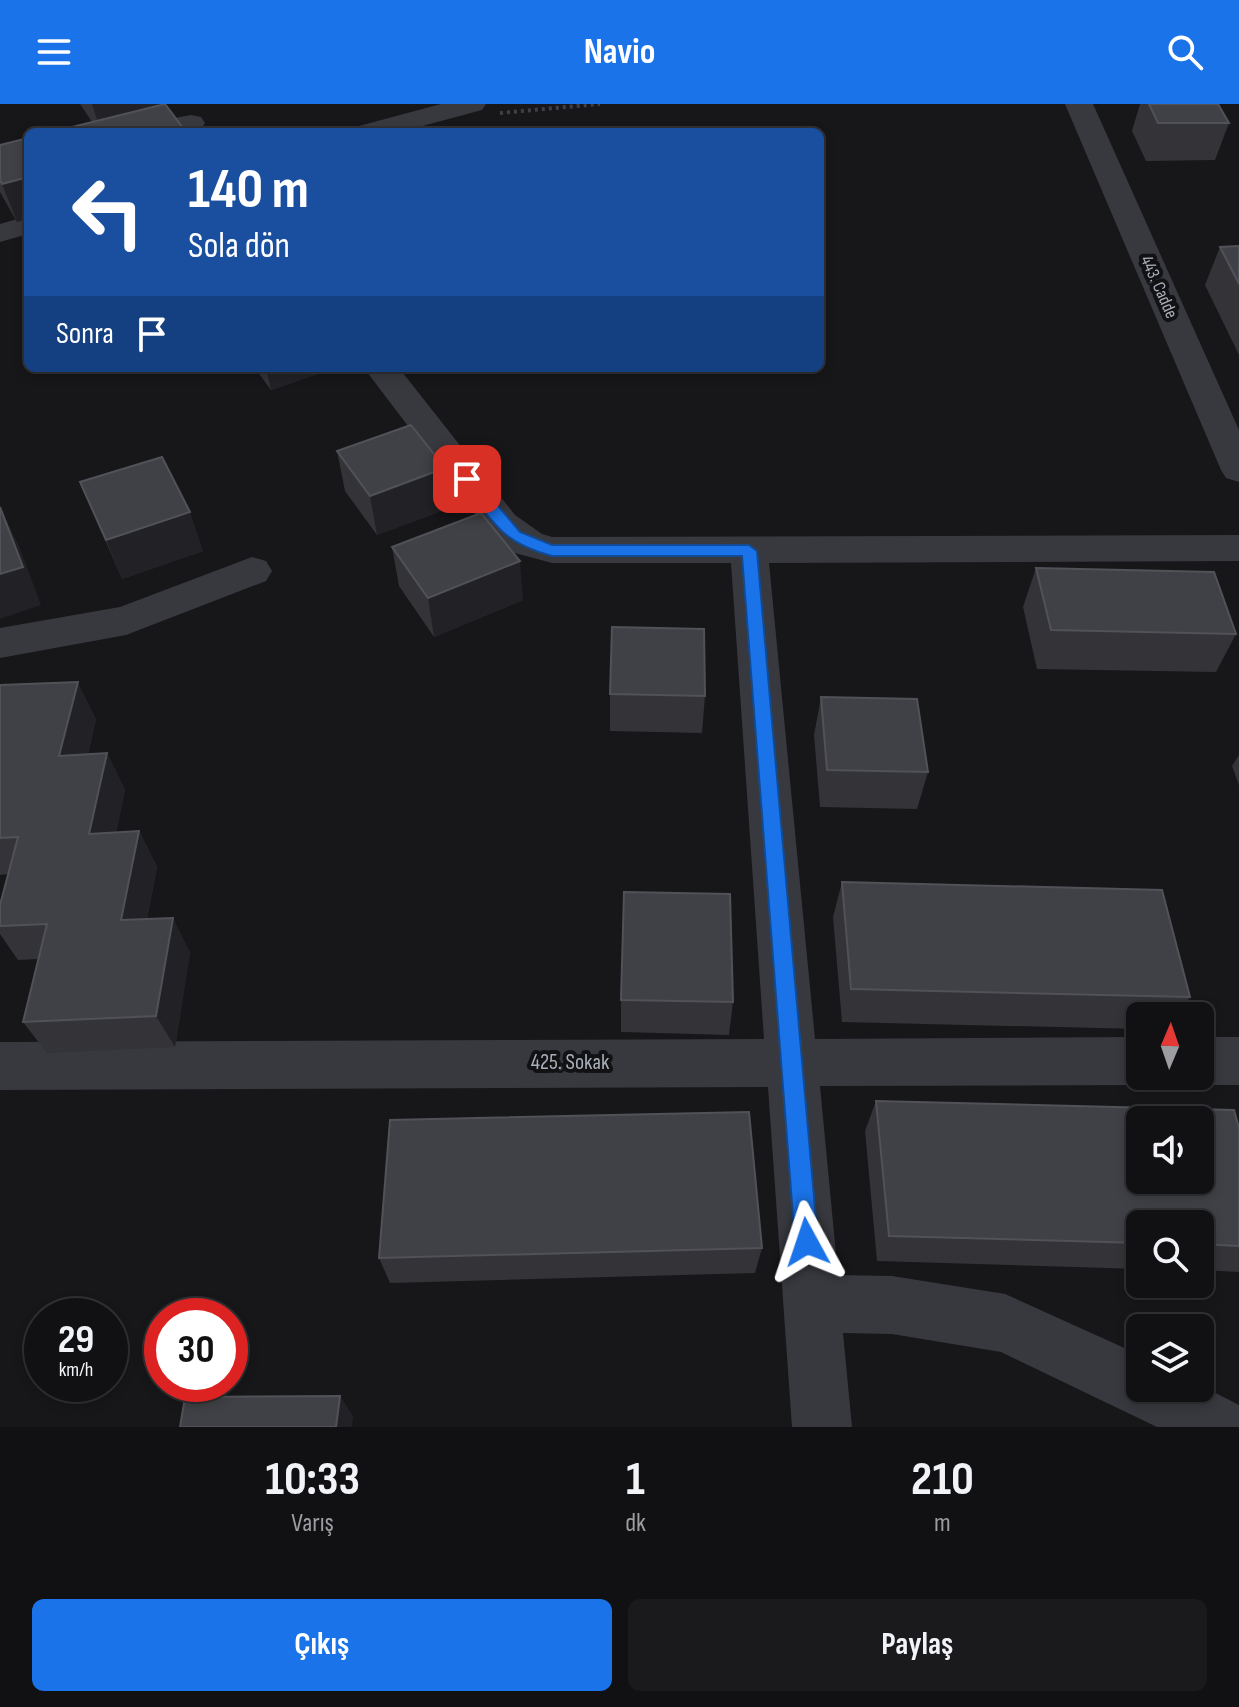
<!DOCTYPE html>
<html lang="tr">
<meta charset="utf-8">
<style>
body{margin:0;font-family:"Sofia Sans Condensed",sans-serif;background:#1a1a1d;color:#f1f3f6;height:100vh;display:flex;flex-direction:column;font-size:30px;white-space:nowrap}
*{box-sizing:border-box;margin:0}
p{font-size:26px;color:#9c9da0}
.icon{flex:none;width:44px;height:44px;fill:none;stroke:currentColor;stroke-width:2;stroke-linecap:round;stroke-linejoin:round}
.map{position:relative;height:1323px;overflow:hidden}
.sheet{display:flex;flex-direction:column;background:#111114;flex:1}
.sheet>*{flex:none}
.hud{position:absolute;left:24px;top:24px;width:800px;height:244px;border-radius:12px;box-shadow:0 4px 12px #0003,0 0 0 2px #303134;background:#1a4fa0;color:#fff;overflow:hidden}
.needle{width:52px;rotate:2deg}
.fabs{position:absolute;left:1126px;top:898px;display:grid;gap:16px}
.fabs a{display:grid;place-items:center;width:88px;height:88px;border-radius:12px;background:#111114;box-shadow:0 4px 12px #0003,0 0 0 2px #303134;font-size:40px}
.speed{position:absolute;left:24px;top:1194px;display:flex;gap:16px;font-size:40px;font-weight:700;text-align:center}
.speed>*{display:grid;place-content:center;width:104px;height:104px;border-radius:50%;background:#111114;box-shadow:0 4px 12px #0003,0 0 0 2px #303134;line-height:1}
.speed small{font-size:20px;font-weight:400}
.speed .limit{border:12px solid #d22;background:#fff;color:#111}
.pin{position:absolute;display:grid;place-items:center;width:68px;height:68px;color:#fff;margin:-34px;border-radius:16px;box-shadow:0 4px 12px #0006}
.me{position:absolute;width:88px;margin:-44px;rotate:355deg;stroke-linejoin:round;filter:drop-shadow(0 0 6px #0008)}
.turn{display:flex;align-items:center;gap:28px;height:168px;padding:0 32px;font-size:36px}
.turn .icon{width:104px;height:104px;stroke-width:2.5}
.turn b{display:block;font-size:56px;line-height:68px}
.then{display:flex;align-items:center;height:76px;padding:0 32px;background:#0003;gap:16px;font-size:30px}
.eta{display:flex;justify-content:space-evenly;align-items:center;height:136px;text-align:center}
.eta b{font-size:48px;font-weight:700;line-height:56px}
.button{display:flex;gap:16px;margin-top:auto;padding:16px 32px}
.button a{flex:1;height:92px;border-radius:12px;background:#1a73e8;color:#fff;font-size:32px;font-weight:700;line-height:92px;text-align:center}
.button a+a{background:#1a1a1d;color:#f1f3f6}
header{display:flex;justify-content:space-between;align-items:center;height:104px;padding:0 32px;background:#1a73e8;color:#fff;font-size:36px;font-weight:700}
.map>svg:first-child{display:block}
</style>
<header><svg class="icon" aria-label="menu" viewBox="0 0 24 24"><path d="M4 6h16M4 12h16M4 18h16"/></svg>Navio<svg class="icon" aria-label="search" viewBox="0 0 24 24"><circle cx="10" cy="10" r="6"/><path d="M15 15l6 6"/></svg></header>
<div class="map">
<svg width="1239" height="1323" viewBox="0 0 1239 1323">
<rect width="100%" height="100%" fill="#17171a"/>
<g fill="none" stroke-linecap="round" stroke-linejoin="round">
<polyline stroke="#3e4046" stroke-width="4" stroke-dasharray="3 4" stroke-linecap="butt" points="500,9 600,0"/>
<g fill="#38393f" fill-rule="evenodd">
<polygon points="441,0 486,0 482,6 400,28 355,28 359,22"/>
<polygon points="1065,0 1093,0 1239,326 1239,378 1226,374 1221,366"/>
<polygon points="191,11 201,13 205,19 201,25 187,28 129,28 133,22"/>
<polygon points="28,112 28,130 0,138 0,120"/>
<polygon points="364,264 399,264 515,411 542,430 552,433 1239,431 1239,457 769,459 815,935 1140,933 1140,972 1159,972 1140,981 820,982 838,1171 892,1172 1005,1190 1140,1251 1140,1284 1200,1284 1200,1281 1239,1301 1239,1323 1157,1323 1001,1248 892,1230 843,1229 852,1323 792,1323 768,983 0,986 0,938 764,935 731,459 552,459 515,449 489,429"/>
<polygon points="252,453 266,457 272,467 266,477 126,531 0,554 0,524 120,503"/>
<polygon points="1200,933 1239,933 1239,981 1200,981 1182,974 1200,972"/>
</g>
</g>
<g fill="#333338">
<polygon points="80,0 159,0 92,18"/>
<polygon points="1140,0 1218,0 1229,19 1215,56 1146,57 1132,27"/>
<polygon points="28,34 28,128 24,116 17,118 0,88 0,41"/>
<polygon points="1239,142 1239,251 1205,181 1220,143"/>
<polygon points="255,264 335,264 271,286"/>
<polygon points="337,347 450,404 377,431 345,387"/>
<polygon points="80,378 203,447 122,475"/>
<polygon points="392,443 523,496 434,533 399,482"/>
<polygon points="1036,464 1236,530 1216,568 1037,565 1023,503"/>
<polygon points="0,581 96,615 88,650 107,649 125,686 116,729 139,727 157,763 147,815 190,848 175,943 47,949 23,918 38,855 18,856 0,830 0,801 8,770 0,771"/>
<polygon points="610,590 705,592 702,629 610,627"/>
<polygon points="821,593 928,668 917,705 820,703 814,631"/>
<polygon points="1239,651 1239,681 1232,662"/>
<polygon points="842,778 1190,893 1177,912 1140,912 1140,925 842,918 833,813"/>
<polygon points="621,896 733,898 729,931 621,928"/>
<polygon points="876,997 1239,1024 1239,1168 1200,1166 1200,1120 1140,1120 1140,1165 877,1157 865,1027"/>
<polygon points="762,1144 755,1169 390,1179 379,1154"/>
</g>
<g fill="#222226">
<polygon points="92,0 159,0 164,16 101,28"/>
<polygon points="28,73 28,115 17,118 2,80"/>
<polygon points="266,264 335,264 271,286"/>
<polygon points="445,364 450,404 377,431 370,392"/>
<polygon points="0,403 19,442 41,501 0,515"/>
<polygon points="190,408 203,447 122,475 106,436"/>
<polygon points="520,457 523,496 434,533 428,494"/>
<polygon points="78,578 96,615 79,688 59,652"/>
<polygon points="107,649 125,686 108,766 89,730"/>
<polygon points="139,727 157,763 140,850 121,816"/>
<polygon points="173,814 190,848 175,943 156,912"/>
<polygon points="340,1292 353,1312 352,1323 336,1323"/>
</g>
<g fill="#404146" stroke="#505258" stroke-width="2" fill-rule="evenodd">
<polygon points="165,0 186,28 52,28"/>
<polygon points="1149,0 1218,0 1229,19 1158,19"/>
<polygon points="28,34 28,73 2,80 0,76 0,41"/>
<polygon points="28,113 28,122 23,114"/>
<polygon points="1239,142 1239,180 1220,143"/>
<polygon points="411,321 445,364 370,392 337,347"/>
<polygon points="162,353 190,408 106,436 80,378"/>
<polygon points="0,403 23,463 0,470"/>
<polygon points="481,409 520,457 428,494 392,443"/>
<polygon points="1036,464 1214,468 1236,530 1051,526"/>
<polygon points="612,523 704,525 705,592 610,590"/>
<polygon points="78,578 59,652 107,649 89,730 139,727 121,816 173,814 156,912 23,918 47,820 0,822 0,801 18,733 0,734 0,581"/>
<polygon points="821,593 917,595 928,668 827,666"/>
<polygon points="842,778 1162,786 1190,893 851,885"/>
<polygon points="624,788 730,790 733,898 621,896"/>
<path d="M876 997 1234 1006 1239 1024V1142L1200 1140V1120H1140V1139L889 1132ZM1140 1016H1200V1076H1140Z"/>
<polygon points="749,1008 762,1144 379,1154 390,1016"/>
<polygon points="340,1292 336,1323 180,1323 185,1293"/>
</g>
<path fill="#1a73e8" stroke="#114b97" stroke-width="2" d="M467 370 473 372 520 428 552 441H749L757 447 818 1138 815 1146 807 1150 798 1146 795 1138 742 452H552C500 438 494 418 462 379V372Z"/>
<g text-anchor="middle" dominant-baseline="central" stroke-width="8" stroke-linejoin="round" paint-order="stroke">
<g font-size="18" fill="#a9afba" stroke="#121215">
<text transform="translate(1159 183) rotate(66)">443. Cadde</text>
</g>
<g font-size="22" fill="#a9afba" stroke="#121215">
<text x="570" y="958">425. Sokak</text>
</g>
</g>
</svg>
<div class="fabs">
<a><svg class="needle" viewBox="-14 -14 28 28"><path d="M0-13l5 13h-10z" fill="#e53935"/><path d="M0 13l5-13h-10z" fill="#9c9da0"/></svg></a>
<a><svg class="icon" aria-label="sound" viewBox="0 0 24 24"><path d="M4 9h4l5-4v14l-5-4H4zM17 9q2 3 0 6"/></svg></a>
<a><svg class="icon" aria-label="search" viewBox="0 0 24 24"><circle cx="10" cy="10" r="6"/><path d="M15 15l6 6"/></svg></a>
<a><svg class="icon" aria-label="layers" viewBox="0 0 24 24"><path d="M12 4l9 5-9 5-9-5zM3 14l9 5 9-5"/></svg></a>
</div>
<div class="speed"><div>29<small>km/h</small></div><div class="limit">30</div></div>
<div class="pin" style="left:467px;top:375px;background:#d93025"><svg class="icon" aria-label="arrive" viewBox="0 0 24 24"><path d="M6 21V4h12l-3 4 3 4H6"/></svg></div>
<svg class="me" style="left:807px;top:1138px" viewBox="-20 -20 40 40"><path d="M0-17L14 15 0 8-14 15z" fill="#1a73e8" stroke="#fff" stroke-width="4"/></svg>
<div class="hud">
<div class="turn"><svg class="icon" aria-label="left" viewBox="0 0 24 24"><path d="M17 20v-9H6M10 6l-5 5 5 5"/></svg><div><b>140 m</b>Sola dön</div></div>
<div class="then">Sonra<svg class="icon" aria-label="arrive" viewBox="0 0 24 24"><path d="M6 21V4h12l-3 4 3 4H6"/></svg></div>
</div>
</div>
<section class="sheet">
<div class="eta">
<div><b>10:33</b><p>Varış</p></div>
<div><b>1</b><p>dk</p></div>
<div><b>210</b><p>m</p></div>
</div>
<div class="button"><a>Çıkış</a><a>Paylaş</a></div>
</section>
